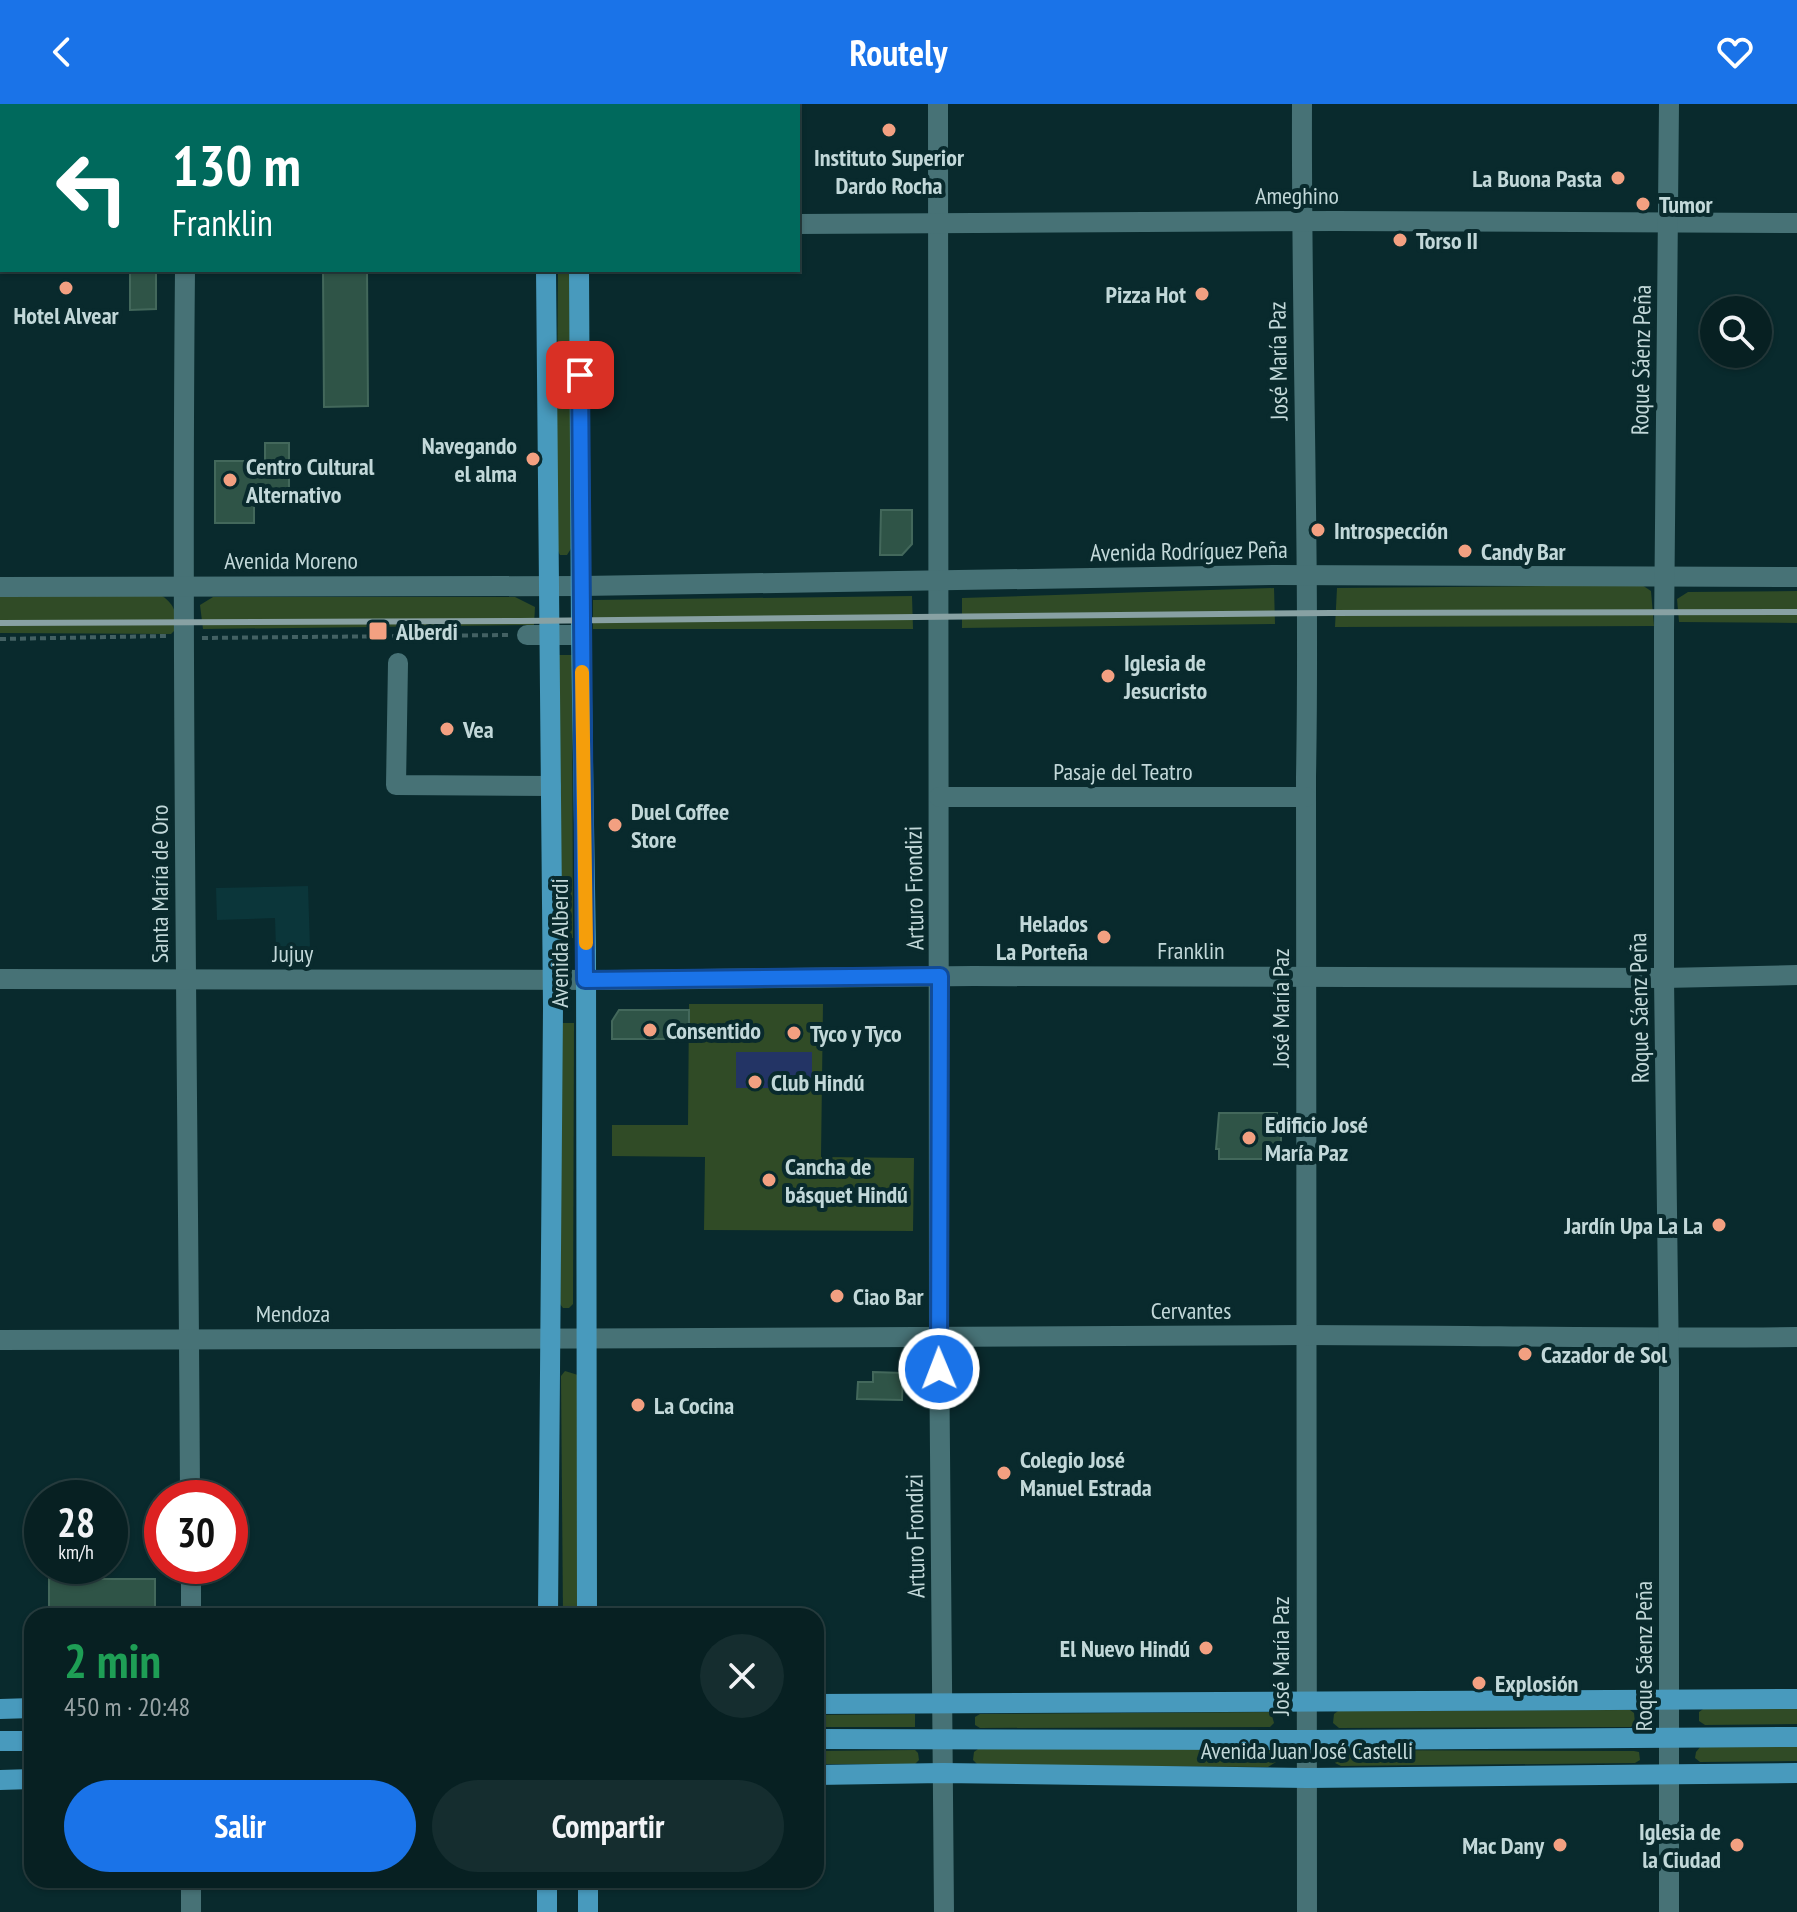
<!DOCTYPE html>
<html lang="es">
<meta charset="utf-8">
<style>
body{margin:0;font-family:"PT Sans Narrow",sans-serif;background:#152d2f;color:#f1f3f6;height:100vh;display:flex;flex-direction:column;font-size:30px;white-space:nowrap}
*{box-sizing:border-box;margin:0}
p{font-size:26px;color:#98a3a5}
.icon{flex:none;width:44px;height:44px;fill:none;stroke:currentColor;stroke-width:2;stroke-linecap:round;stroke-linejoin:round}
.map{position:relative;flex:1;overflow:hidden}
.panel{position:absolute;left:24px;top:1504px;width:800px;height:280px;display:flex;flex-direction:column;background:#072022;border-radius:24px;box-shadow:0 2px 6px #0004,0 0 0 2px #283e40}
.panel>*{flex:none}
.guide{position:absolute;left:0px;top:0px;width:800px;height:168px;box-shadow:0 2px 6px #0004,0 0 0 2px #283e40;background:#00695c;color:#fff;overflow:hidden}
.buttons{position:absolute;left:1700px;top:192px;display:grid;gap:16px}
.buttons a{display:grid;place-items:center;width:72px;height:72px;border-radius:50%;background:#072022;box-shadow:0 2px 6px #0004,0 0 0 2px #283e40;font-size:40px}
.speed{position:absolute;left:24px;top:1376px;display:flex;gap:16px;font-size:40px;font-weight:700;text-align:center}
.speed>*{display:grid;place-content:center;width:104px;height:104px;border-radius:50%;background:#072022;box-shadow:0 2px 6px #0004,0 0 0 2px #283e40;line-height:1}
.speed small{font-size:20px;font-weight:400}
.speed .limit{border:12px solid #d22;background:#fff;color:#111}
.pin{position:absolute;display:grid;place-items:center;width:68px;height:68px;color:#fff;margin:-34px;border-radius:16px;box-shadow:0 4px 12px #0006}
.me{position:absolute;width:88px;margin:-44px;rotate:359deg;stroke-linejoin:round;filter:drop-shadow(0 0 6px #0008)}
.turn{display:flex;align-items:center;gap:28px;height:168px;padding:0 40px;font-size:36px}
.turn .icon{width:104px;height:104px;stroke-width:2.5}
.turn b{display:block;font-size:56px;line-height:68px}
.round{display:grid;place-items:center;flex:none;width:84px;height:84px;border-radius:42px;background:#152d2f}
.overview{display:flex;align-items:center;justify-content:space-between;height:136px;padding:0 40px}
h1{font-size:48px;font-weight:800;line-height:60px;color:#1e9e55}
.primary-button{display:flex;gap:16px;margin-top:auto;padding:16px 40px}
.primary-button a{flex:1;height:92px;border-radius:48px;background:#1a73e8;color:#fff;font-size:32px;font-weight:800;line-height:92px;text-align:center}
.primary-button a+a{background:#152d2f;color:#f1f3f6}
header{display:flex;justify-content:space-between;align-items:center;height:104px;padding:0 40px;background:#1a73e8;color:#fff;font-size:36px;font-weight:800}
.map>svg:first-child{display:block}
</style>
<header><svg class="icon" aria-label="back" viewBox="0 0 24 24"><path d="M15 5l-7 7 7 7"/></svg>Routely<svg class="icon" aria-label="heart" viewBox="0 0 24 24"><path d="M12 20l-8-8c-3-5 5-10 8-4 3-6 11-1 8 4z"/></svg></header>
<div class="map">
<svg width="1797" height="1808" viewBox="0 0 1797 1808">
<rect width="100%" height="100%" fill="#092a2d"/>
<polygon fill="#0b363a" points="308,782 310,844 276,845 275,814 217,816 216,784"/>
<g fill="#304b26">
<polygon points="558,166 570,166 572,443 567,451 560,451 556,443"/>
<polygon points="1642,481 1651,487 1654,522 1335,523 1337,484"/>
<polygon points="1274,484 1275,520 962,524 962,494"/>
<polygon points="1797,487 1797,519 1679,518 1677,495 1688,488"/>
<path d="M159 490C174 499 176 507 177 524L171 530 0 529V491Z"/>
<polygon points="912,492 913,525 593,525 593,496"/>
<polygon points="213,493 515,493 535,503 534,521 203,525 200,501"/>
<polygon points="559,551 572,551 573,834 559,834"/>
<polygon points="689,900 823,900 821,1053 914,1054 913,1127 704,1126 705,1053 612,1052 612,1021 688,1021"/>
<polygon points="562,919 574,919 573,1200 569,1204 563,1204 560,1200"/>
<polygon points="565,1267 578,1271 578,1512 563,1512 561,1272"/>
<polygon points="1706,1603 1797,1603 1797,1620 1705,1621 1699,1617 1699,1608"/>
<polygon points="1630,1606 1634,1609 1635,1619 1631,1623 1339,1624 1333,1619 1334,1610 1338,1607"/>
<polygon points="1271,1608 1274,1619 1270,1623 980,1624 975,1621 975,1613 980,1610"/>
<polygon points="915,1610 915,1623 816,1623 816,1611"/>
<polygon points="1701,1642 1797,1643 1797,1657 1700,1658 1695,1654 1696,1648"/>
<polygon points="1269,1644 1277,1648 1276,1658 1268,1663 978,1661 973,1656 974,1648 978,1645"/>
<polygon points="915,1646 918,1649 919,1656 915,1660 816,1660 816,1647"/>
<polygon points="1340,1646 1634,1647 1639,1648 1640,1656 1635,1659 1341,1662 1335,1659 1335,1650"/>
</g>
<rect fill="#233465" x="736" y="948" width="76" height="36"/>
<g fill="#2f5447" stroke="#43685b" stroke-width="2">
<polygon points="130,166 156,166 156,205 130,206"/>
<polygon points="323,166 367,166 368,302 324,303"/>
<polygon points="265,339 289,339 289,401 254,401 254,419 215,419 215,357 265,357"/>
<polygon points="881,406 912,406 912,440 902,451 880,451"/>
<polygon points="619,906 689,906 689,935 612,935 612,917"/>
<polygon points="1219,1009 1277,1009 1277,1012 1281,1012 1281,1050 1277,1050 1277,1055 1219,1055 1219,1045 1216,1045"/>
<polygon points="873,1268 903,1269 902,1296 857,1295 858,1278 873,1278"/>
<rect x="49" y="1475" width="106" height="37"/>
</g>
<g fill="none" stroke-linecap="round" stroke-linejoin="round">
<g stroke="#436163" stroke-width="4" stroke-dasharray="6 4" stroke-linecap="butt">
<polyline points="202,534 509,531"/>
<polyline points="0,535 166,532"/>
<polyline points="155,1510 169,1509"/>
</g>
<g stroke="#477276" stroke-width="20">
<polyline points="938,0 939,1233 944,1808"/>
<path d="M1302 0C1301 224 1310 448 1306 673L1307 1808"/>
<polyline points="187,2 187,0"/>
<polyline points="798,120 1335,117 1797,119"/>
<polyline points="0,122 2,122"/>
<path d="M185 166C181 575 188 985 190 1394"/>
<polyline points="0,483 582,482 1277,471 1797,473"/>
<polyline points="527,531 581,531"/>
<polyline points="398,559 396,681 551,682"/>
<polyline points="939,693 1306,693"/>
<polyline points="0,875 616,876 973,872 1664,874 1797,871"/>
<path d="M0 1236C433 1235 867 1234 1300 1231 1466 1231 1631 1235 1797 1233"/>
<polyline points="191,1462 191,1512"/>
<polyline points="191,1808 191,1776"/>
<polyline points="1669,1808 1669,1264 1664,874 1664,527 1669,0"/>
</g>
<g stroke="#489abd" stroke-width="20">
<polyline points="544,0 544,2"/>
<polyline points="579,2 579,0"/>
<polyline points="546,166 553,904 548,1512"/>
<polyline points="579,166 581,531 586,846 587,1512"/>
<polyline points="816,1600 1797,1595"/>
<polyline points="0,1605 32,1604"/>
<polyline points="816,1635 1306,1636 1797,1633"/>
<polyline points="0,1637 32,1637"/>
<polyline points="816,1671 943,1669 1307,1674 1797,1669"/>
<polyline points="0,1676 32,1675"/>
<polyline points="588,1776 588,1808"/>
<polyline points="547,1808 547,1776"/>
</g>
<polyline stroke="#88a1a3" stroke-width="6" points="0,519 520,517 1331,509 1797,508"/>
</g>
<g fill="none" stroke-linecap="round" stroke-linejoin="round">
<defs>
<polyline id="route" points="580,271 585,876 940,872 939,1265"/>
</defs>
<use href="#route" stroke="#114b97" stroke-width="20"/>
<use href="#route" stroke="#1a73e8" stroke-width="14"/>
<polyline stroke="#f59e0b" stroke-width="14" points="582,568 586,839"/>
</g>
<g fill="#f3a081" stroke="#092a2d" stroke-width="3">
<circle cx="889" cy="26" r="8"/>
<circle cx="1618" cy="74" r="8"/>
<circle cx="1643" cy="100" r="8"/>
<circle cx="1400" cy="136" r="8"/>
<circle cx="66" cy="184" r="8"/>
<circle cx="1202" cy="190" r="8"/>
<circle cx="533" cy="355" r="8"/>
<circle cx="230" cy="376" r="8"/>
<circle cx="1318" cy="426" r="8"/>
<circle cx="1465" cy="447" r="8"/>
<rect x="368" y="517" width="20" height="20" rx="4"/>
<circle cx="1108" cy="572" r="8"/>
<circle cx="447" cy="625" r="8"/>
<circle cx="615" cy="721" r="8"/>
<circle cx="1104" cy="833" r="8"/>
<circle cx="650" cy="926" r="8"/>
<circle cx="794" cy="929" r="8"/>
<circle cx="755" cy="978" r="8"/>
<circle cx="1249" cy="1034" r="8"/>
<circle cx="769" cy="1076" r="8"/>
<circle cx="1719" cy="1121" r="8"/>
<circle cx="837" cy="1192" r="8"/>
<circle cx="1525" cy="1250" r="8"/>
<circle cx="638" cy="1301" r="8"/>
<circle cx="1004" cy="1369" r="8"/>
<circle cx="1206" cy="1544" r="8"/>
<circle cx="1479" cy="1579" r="8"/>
<circle cx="1560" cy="1741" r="8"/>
<circle cx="1737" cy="1741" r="8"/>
</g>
<g text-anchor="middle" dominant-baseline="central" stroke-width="8" stroke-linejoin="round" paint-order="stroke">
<g font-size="24" font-weight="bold" fill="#c2d8d9" stroke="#092a2d" text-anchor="start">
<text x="889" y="53" text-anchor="middle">Instituto Superior<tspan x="889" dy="28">Dardo Rocha</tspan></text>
<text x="1602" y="74" text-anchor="end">La Buona Pasta</text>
<text x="1659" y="100">Tumor</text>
<text x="1416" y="136">Torso II</text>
<text x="1186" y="190" text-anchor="end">Pizza Hot</text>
<text x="66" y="211" text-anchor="middle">Hotel Alvear</text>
<text x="517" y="341" text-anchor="end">Navegando<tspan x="517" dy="28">el alma</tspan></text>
<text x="246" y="362">Centro Cultural<tspan x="246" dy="28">Alternativo</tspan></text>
<text x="1334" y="426">Introspección</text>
<text x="1481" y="447">Candy Bar</text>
<text x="396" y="527">Alberdi</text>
<text x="1124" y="558">Iglesia de<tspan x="1124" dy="28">Jesucristo</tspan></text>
<text x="463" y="625">Vea</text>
<text x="631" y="707">Duel Coffee<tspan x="631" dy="28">Store</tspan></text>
<text x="1088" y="819" text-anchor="end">Helados<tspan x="1088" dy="28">La Porteña</tspan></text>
<text x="666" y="926">Consentido</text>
<text x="810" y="929">Tyco y Tyco</text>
<text x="771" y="978">Club Hindú</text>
<text x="1265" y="1020">Edificio José<tspan x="1265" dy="28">María Paz</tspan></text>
<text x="785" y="1062">Cancha de<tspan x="785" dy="28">básquet Hindú</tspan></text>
<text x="1703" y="1121" text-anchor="end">Jardín Upa La La</text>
<text x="853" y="1192">Ciao Bar</text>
<text x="1541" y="1250">Cazador de Sol</text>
<text x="654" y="1301">La Cocina</text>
<text x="1020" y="1355">Colegio José<tspan x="1020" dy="28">Manuel Estrada</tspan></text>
<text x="1190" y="1544" text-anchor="end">El Nuevo Hindú</text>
<text x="1495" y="1579">Explosión</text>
<text x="1721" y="1727" text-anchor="end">Iglesia de<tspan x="1721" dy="28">la Ciudad</tspan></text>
<text x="1544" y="1741" text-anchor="end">Mac Dany</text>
</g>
<g font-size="24" fill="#c2d8d9" stroke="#092a2d">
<text x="1297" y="91">Ameghino</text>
<text transform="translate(1641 256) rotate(-89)">Roque Sáenz Peña</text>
<text transform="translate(1278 257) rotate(-91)">José María Paz</text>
<text transform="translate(1189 447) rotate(-1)">Avenida Rodríguez Peña</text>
<text x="291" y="456">Avenida Moreno</text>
<text x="1123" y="667">Pasaje del Teatro</text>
<text transform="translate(159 780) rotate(-90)">Santa María de Oro</text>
<text transform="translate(914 784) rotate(-91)">Arturo Frondizi</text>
<text transform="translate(559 839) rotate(-90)">Avenida Alberdi</text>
<text x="1191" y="846">Franklin</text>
<text x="293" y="849">Jujuy</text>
<text transform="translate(1280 904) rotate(-90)">José María Paz</text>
<text transform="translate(1639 904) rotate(-91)">Roque Sáenz Peña</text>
<text x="1191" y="1206">Cervantes</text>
<text x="293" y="1209">Mendoza</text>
<text transform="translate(915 1432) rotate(-91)">Arturo Frondizi</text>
<text transform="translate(1280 1552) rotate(-90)">José María Paz</text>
<text transform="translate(1643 1552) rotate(-90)">Roque Sáenz Peña</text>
<text x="1307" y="1646">Avenida Juan José Castelli</text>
</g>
</g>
</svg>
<div class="buttons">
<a><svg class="icon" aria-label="search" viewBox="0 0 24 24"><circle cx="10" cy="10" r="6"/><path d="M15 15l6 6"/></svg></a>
</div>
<div class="speed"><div>28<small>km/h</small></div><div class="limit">30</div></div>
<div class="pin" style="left:580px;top:271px;background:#d93025"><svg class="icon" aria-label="arrive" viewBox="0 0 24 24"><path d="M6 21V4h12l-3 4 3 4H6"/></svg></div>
<svg class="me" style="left:939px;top:1265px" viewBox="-20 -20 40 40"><circle r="17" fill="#1a73e8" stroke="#fff" stroke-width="3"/><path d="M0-11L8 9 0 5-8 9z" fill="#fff"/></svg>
<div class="guide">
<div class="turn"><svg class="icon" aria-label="left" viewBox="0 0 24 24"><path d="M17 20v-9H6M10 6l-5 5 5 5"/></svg><div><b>130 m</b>Franklin</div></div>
</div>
<section class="panel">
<div class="overview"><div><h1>2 min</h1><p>450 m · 20:48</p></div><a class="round"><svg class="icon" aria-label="close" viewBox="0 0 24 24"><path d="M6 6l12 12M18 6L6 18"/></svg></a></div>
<div class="primary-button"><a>Salir</a><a>Compartir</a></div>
</section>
</div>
